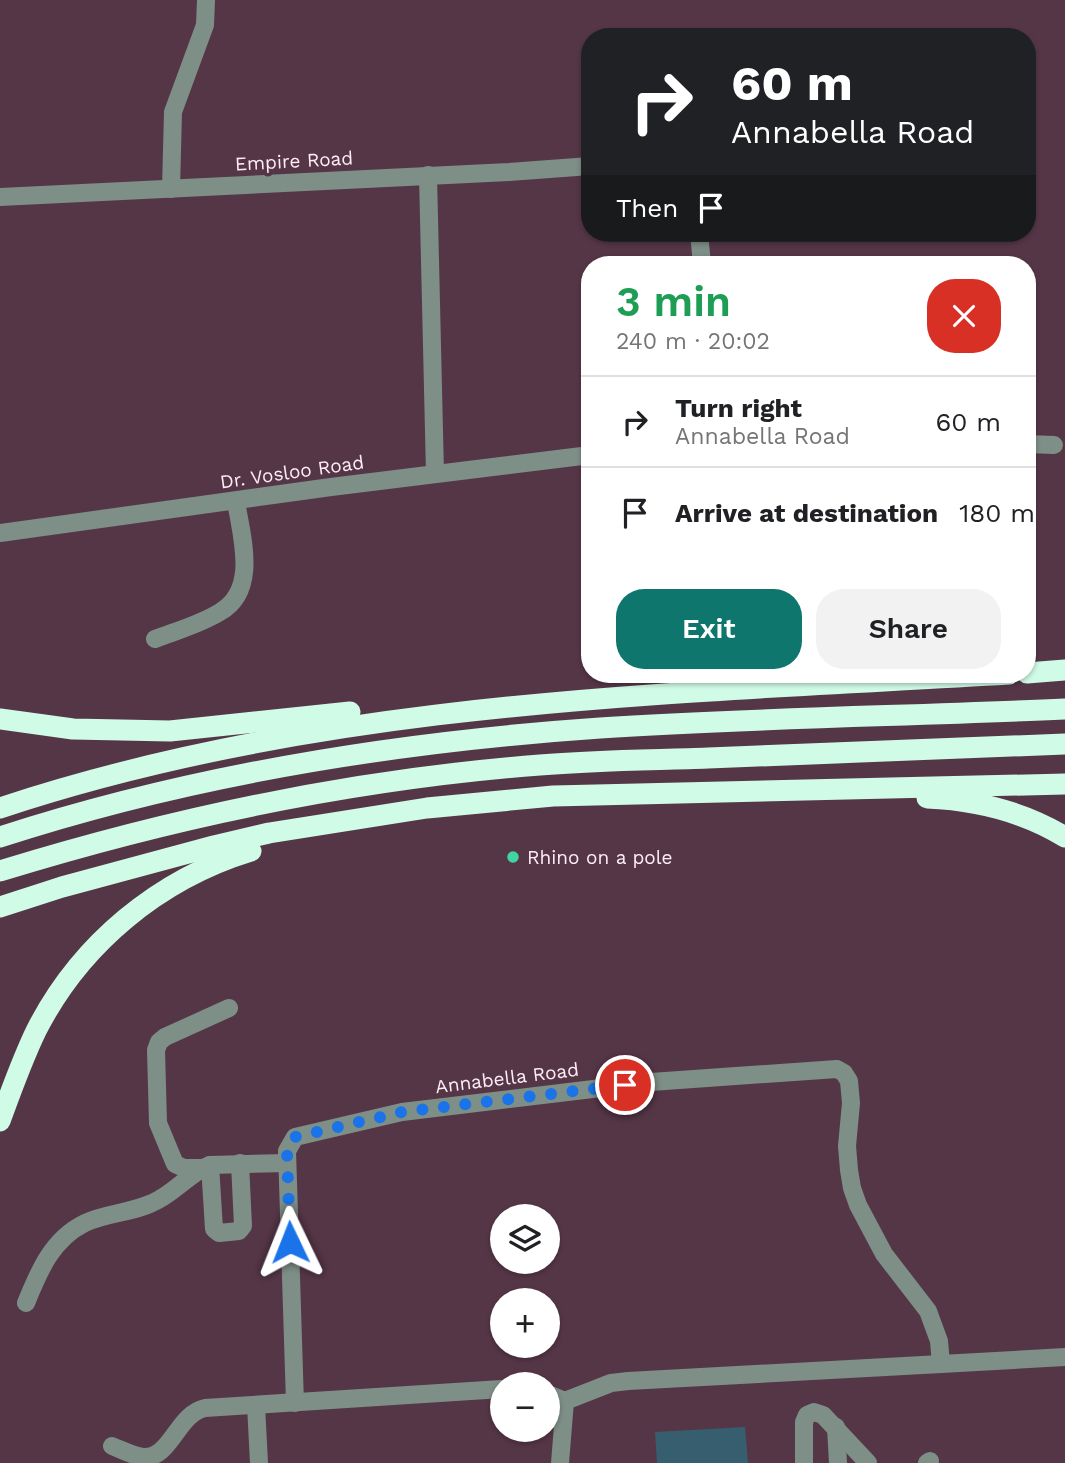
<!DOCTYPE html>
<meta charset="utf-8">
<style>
body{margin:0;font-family:"Work Sans",sans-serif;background:#f2f2f2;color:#202124;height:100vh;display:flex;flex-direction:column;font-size:26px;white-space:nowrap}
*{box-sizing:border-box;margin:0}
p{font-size:23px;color:#757577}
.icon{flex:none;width:38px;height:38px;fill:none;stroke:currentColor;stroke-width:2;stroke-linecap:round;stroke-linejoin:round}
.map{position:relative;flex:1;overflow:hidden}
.details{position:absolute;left:581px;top:256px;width:455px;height:427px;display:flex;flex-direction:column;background:#fff;border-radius:28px;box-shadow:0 2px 5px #0004}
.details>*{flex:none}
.guide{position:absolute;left:581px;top:28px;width:455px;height:214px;border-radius:28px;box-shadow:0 2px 5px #0004;background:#202124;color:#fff;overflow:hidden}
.tools{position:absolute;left:490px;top:1204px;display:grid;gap:14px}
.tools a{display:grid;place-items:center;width:70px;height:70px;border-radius:50%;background:#fff;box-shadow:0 2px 5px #0004;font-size:35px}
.pin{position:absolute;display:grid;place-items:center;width:60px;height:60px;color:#fff;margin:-30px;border:4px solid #fff;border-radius:50%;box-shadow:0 2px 7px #0007}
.me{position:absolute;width:77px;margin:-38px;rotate:358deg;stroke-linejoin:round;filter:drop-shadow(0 0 5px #0008)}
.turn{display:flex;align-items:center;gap:24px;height:147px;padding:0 35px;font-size:32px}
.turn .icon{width:91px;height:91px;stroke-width:2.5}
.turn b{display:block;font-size:49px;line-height:60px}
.then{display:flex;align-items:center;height:66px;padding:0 35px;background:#0003;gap:14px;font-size:26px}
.round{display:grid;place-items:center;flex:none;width:74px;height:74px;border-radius:28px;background:#f2f2f2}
.head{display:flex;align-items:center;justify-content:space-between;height:119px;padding:0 35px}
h1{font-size:42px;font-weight:600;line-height:52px;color:#1e9e55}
.primary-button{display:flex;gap:14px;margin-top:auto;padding:14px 35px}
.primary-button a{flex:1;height:80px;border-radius:28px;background:#0f766e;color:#fff;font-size:28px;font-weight:600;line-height:80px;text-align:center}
.primary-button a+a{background:#f2f2f2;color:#202124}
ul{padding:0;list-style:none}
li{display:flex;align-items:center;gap:21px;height:91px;padding:0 35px;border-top:2px solid #e0e0e0}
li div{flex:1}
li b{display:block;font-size:26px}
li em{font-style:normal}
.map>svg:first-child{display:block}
</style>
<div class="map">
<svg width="1065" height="1463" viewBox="0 0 1065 1463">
<rect width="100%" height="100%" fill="#553647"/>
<polygon fill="#365e6e" points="745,1427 748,1463 657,1463 655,1432"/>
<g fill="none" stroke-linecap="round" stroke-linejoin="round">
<g stroke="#7e8f87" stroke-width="18">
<polyline points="428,175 435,474"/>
<polyline points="171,189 173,112 205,25 206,0"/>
<polyline points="0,197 509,172 590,166"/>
<polyline points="699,233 702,264"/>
<polyline points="1027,444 1054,445"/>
<polyline points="0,533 331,487 590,455"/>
<path d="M155 639C176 631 201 624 220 612 259 590 241 535 236 501"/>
<polyline points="210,1165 214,1229 219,1233 239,1231 243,1226 240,1163"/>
<polyline points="204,1168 184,1168 175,1164 158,1123 156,1050 159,1042 165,1037 229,1008"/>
<path d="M26 1303C39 1271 52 1239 85 1223 106 1213 131 1213 152 1203 174 1194 189 1173 210 1165L287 1163"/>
<polyline points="548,1394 565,1401 611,1383 628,1381 941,1364"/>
<polyline points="295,1403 287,1151 295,1137 402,1112 651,1082 837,1069 844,1073 849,1081 851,1103 847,1146 849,1170 852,1188 858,1205 884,1254 928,1311 939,1341 941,1364 1065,1357"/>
<polyline points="256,1405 259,1463"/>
<polyline points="836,1427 838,1463"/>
<path d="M112 1446C122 1450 133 1456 143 1457 171 1459 177 1414 205 1408L502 1389"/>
<polyline points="560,1463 565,1401"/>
<polyline points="804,1463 804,1422 807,1415 814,1412 823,1415 868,1463"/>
<polyline points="927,1463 930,1461"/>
</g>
<g stroke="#d0fbe7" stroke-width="21">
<polyline points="1027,673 1065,670"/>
<polyline points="0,719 73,729 170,731 350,712"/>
<path d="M927 798C975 800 1024 812 1065 837"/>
<path d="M0 808C325 700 670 694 1009 674"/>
<path d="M0 837C194 774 396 742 600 728 755 718 910 716 1065 709"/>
<path d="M0 871C175 817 358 779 540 765 596 760 652 760 708 758 827 753 946 748 1065 744"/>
<polyline points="0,907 62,887 214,846 269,833 427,808 553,796 1065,784"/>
<path d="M0 1121C11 1091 22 1060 36 1031 80 944 159 879 251 851"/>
</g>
</g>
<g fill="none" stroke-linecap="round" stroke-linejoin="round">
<polyline stroke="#1a73e8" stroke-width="12" stroke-dasharray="0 21.6" points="290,1242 287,1151 295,1137 402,1112 625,1085"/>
</g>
<circle fill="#40d4a1" stroke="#553647" stroke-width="2.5" cx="513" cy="857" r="7"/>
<g text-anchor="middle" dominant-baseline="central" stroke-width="7" stroke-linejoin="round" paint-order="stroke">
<g font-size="19" fill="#feedf5" stroke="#553647">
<text transform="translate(294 161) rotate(-3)">Empire Road</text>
<text transform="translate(292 472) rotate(-8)">Dr. Vosloo Road</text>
<text transform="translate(507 1078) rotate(-7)">Annabella Road</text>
</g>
<g font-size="19" fill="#feedf5" stroke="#553647" text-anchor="start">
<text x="527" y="857">Rhino on a pole</text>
</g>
</g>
</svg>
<div class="tools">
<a><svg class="icon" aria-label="layers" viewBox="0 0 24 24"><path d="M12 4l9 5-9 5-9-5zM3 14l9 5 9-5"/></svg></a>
<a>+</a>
<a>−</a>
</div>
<div class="pin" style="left:625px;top:1085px;background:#d93025"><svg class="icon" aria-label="arrive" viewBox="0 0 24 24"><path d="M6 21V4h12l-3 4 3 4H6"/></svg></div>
<svg class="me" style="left:290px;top:1242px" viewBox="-20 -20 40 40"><path d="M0-17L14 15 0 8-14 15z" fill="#1a73e8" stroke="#fff" stroke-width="4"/></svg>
<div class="guide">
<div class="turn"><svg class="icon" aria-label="right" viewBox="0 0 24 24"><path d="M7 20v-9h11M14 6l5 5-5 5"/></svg><div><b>60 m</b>Annabella Road</div></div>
<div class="then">Then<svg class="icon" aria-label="arrive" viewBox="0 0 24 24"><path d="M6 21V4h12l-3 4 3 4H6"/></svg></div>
</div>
<section class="details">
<div class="head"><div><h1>3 min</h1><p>240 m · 20:02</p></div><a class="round" style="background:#d93025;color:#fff"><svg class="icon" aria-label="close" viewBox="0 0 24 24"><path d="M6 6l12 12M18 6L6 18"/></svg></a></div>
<ul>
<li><svg class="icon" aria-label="right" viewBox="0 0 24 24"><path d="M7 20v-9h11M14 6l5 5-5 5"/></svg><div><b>Turn right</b><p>Annabella Road</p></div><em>60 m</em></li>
<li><svg class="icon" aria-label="arrive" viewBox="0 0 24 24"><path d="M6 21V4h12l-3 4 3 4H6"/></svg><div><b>Arrive at destination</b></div><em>180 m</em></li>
</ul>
<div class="primary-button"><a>Exit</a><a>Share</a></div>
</section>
</div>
